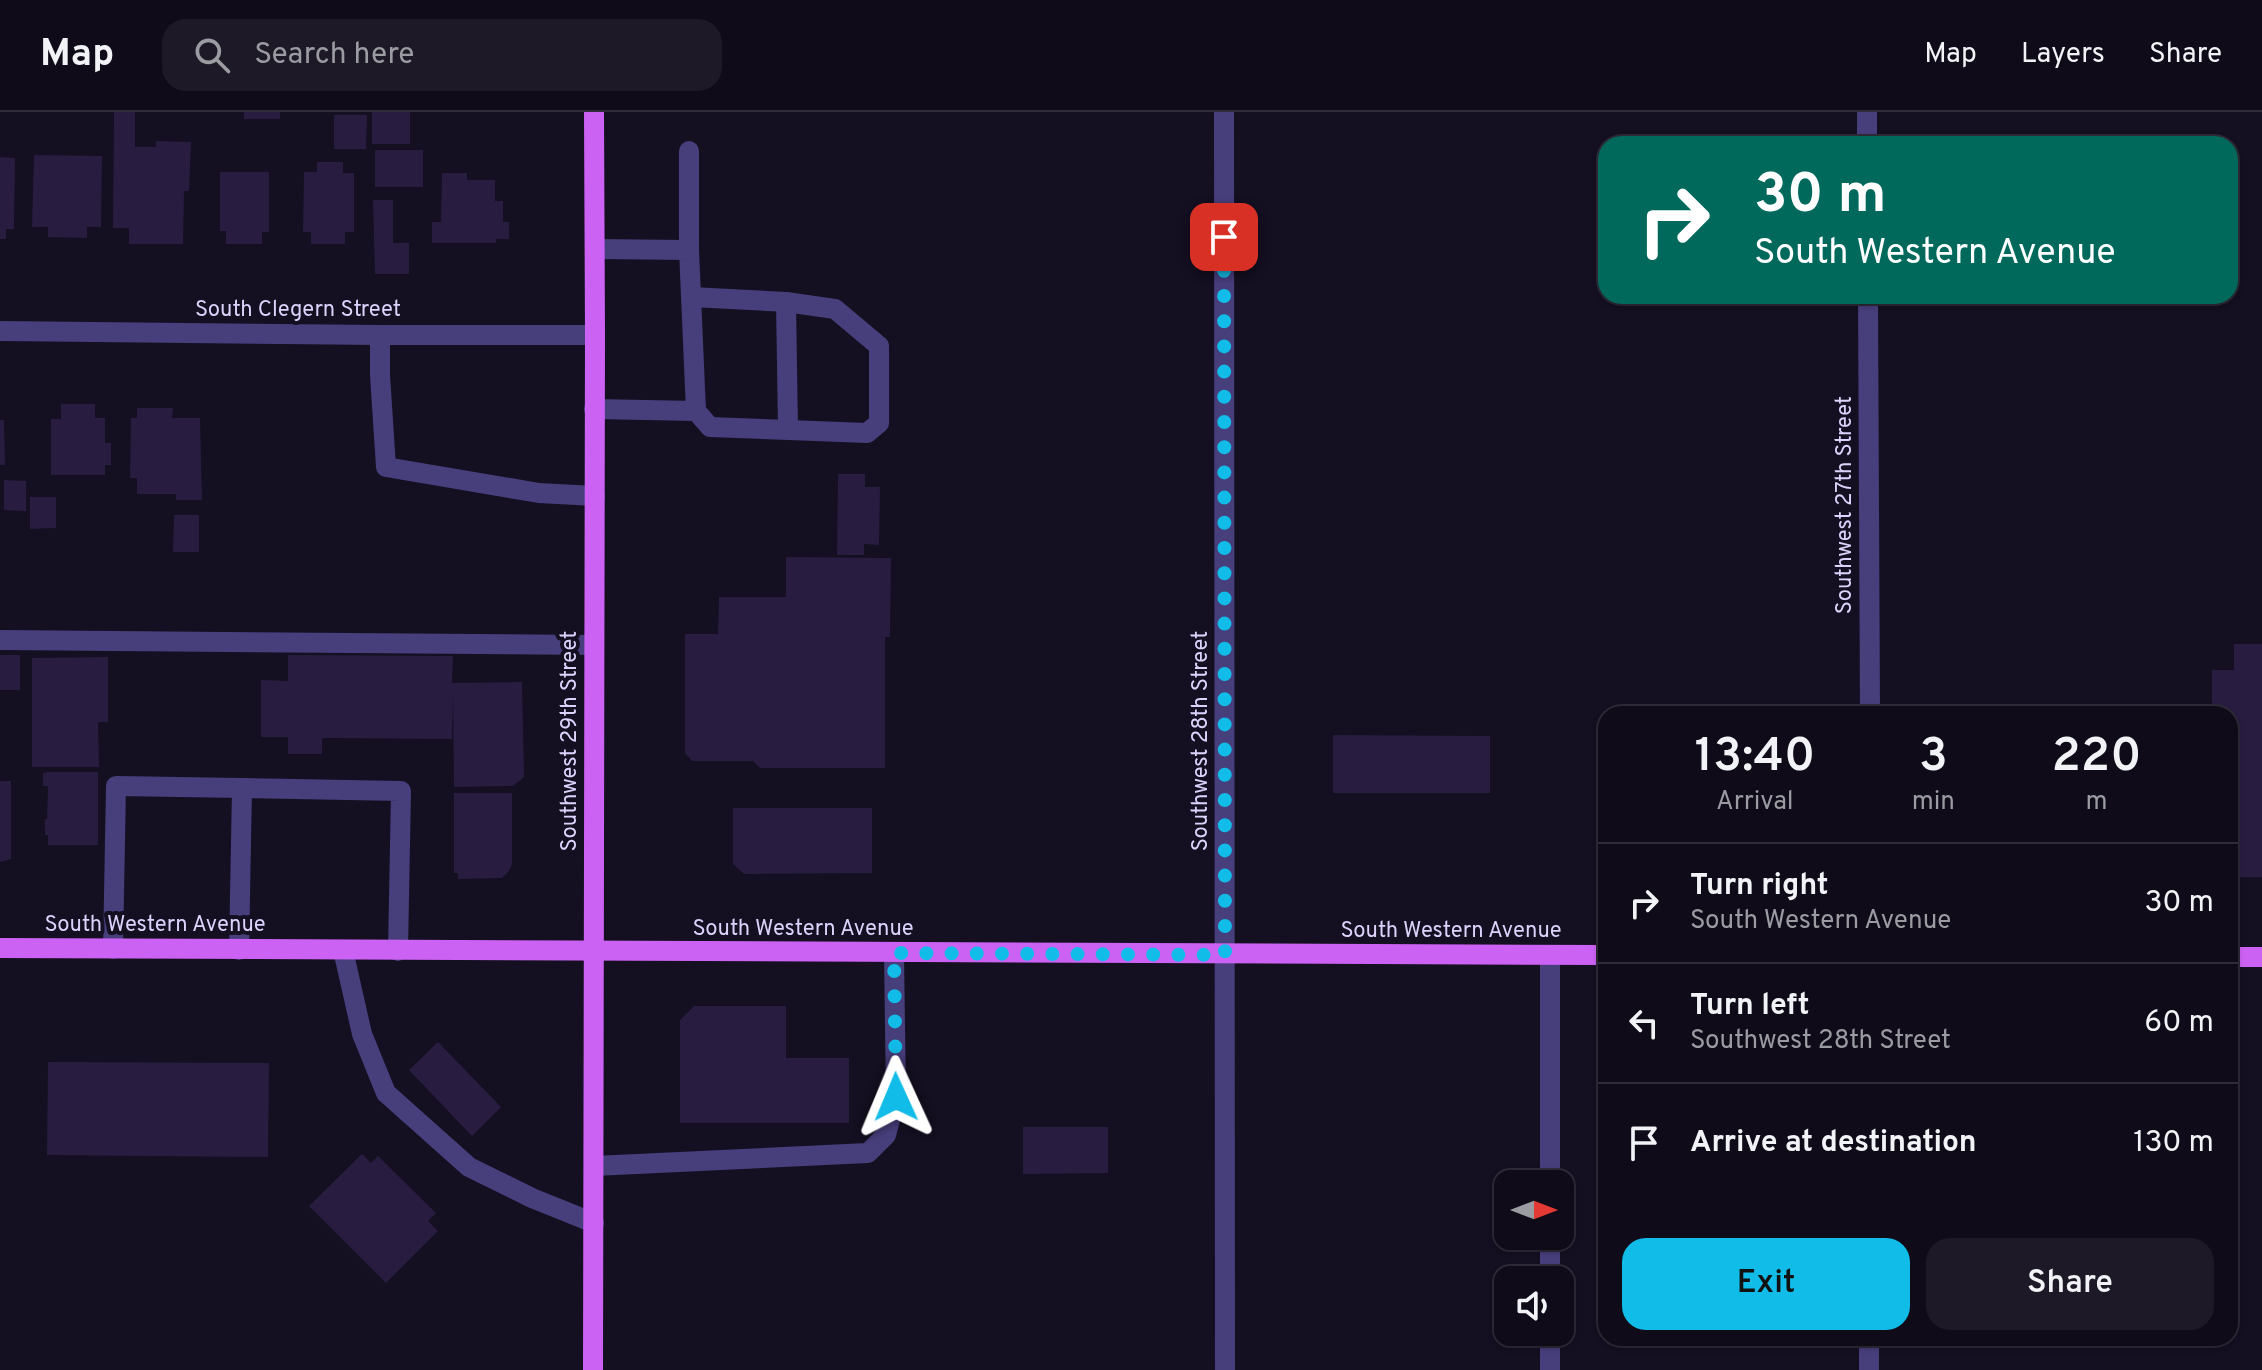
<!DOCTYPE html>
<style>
body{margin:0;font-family:Overpass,sans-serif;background:#1d1926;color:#f1f3f6;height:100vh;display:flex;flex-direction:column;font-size:30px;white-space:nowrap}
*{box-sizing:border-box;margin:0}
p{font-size:26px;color:#9b9ba2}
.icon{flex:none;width:44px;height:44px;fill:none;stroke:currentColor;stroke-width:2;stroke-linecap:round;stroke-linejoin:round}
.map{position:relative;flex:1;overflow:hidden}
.details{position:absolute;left:1598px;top:594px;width:640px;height:640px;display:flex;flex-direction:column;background:#0f0b19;border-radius:24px;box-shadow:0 2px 6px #0004,0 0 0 2px #2f2b38}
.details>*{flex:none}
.banner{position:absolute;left:1598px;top:24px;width:640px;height:168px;border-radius:24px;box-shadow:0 2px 6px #0004,0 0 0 2px #2f2b38;background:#00695c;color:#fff;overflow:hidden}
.needle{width:52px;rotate:90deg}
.tools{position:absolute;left:1494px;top:1058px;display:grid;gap:16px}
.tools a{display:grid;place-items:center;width:80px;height:80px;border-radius:16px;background:#0f0b19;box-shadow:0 2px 6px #0004,0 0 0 2px #2f2b38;font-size:40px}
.pin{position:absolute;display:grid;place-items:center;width:68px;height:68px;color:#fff;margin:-34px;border-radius:16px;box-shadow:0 4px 12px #0006}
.me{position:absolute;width:88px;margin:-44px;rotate:359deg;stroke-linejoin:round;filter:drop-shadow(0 0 6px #0008)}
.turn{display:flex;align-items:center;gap:28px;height:168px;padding:0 24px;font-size:36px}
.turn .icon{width:104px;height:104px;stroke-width:2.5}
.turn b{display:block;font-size:56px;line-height:68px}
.eta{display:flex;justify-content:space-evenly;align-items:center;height:136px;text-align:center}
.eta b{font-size:48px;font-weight:600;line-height:56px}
.primary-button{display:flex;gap:16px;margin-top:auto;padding:16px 24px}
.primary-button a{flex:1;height:92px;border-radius:24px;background:#12bce8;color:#111;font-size:32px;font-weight:600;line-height:92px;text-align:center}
.primary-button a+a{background:#1d1926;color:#f1f3f6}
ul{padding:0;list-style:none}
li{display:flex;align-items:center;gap:24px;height:120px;padding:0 24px;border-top:2px solid #2f2b38}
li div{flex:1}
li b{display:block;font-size:30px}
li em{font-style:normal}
header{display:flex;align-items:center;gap:48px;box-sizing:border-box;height:112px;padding:0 40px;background:#0f0b19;border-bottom:2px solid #2f2b38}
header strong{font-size:38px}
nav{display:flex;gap:44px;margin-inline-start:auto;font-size:28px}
.search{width:560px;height:72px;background:#1d1926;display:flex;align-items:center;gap:20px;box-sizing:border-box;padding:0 28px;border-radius:24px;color:#9b9ba2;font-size:30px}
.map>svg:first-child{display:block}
</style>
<header>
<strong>Map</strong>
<div class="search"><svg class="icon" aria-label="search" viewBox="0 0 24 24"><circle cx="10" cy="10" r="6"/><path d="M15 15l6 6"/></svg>Search here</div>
<nav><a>Map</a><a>Layers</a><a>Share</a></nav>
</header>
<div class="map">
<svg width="2262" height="1258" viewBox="0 0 2262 1258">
<rect width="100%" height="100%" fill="#140f21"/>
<g fill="#281d40">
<polygon points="114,0 135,0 135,35 156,35 156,29 191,30 189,79 184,79 183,132 129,132 129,116 113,116"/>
<rect x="244" y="0" width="36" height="7"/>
<rect x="372" y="0" width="38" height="32"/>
<polygon points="334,3 367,3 366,37 334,37"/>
<rect x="375" y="38" width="48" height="37"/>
<polygon points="34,43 102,44 101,115 87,115 87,126 48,125 48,115 32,115"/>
<polygon points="0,45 15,46 14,117 6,117 6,127 0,127"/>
<polygon points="317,50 343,50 343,61 354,61 354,120 345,120 345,132 311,132 311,120 303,120 304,60 317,60"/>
<polygon points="220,60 269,60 269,120 262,120 262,132 226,132 226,119 220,119"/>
<polygon points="442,61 467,61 467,68 495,68 495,89 503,89 503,110 509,110 509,127 496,127 496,131 432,131 432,110 441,110"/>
<polygon points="373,88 393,88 393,131 409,131 409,162 375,162"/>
<polygon points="61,292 95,292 95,306 105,306 105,331 111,331 111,353 105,353 105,363 51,363 51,307 61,307"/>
<polygon points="137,296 173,296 172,306 200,306 202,388 176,388 176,382 137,382 137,366 130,366 131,306 137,306"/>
<polygon points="0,308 4,308 5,353 0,353"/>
<polygon points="838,362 865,362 865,375 880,375 879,433 864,432 864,443 837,443"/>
<polygon points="4,368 26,369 26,399 4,398"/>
<polygon points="30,385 56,385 56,416 30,417"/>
<polygon points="174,403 199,403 199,440 173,440"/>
<polygon points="786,445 891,446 890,525 885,525 885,656 760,656 753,649 692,649 685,641 685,522 718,522 719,485 786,485"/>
<polygon points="2234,532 2262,532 2262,765 2230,765 2230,602 2212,602 2212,558 2234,558"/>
<rect x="0" y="543" width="20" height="35"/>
<polygon points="288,543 453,544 452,571 522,570 524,665 513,674 454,675 453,582 452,627 322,626 322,642 288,642 288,625 261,625 261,568 288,569"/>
<polygon points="108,545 108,610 98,610 99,655 32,655 32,546"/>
<polygon points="1333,623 1490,624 1490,681 1333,681"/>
<polygon points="48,660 98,660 98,733 48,733 48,723 45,723 45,707 47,707 48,674 43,674 43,661"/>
<polygon points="0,669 11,669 11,747 0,750"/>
<polygon points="454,681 512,681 512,752 509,759 502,766 458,767 458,761 454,761"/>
<polygon points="733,696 872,696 872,761 744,762 733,752"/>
<polygon points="694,894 786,894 786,946 849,946 849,1011 680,1011 680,908"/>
<polygon points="438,930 501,995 472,1024 409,958"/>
<polygon points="48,950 269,951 268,1045 47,1043"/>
<polygon points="1023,1015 1108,1015 1108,1061 1023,1062"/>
<polygon points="362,1042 371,1051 378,1044 436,1101 428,1109 438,1119 386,1171 309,1094"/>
</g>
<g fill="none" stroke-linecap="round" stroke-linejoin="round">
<g stroke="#473e7c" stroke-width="20">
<polyline points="1224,0 1225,1258"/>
<polyline points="1867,0 1867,32"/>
<polyline points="689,39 689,138"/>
<polyline points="1868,184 1870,602"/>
<polyline points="692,185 786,190 835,197 879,234 879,311 867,321 710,315 696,299"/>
<polyline points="786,190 788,317"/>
<polyline points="0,219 380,223 595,223"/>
<polyline points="380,223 380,263 386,355 539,381 595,384"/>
<polyline points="594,297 696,299 689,138 595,137"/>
<polyline points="0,528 594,533"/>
<polyline points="113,837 116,674 242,676"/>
<polyline points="239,838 242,676 401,679 398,839"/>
<polyline points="343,838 362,922 386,981 469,1055 532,1086 594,1111"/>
<polyline points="1550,843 1550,1072"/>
<polyline points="594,1054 868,1041 886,1023 896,985 894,841"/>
<polyline points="1550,1124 1550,1168"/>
<polyline points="1550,1220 1550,1258"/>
<polyline points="1869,1258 1869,1226"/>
</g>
<g stroke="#cc62f3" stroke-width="20">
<polyline points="0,836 1606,843"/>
<polyline points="2230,845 2262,845"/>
<polyline points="593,1258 595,223 594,0"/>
</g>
</g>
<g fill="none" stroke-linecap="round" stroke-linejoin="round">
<polyline stroke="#12bce8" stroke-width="14" stroke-dasharray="0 25.2" points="896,985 894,841 1225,843 1224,125"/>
</g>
<g text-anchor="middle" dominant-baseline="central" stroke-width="8" stroke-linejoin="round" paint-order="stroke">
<g font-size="22" fill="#dcd2fc" stroke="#140f21">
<text x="298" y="198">South Clegern Street</text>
<text transform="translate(1845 393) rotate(-90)">Southwest 27th Street</text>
<text transform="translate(570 629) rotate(-90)">Southwest 29th Street</text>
<text transform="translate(1201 629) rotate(-90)">Southwest 28th Street</text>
<text x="155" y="813">South Western Avenue</text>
<text x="803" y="817">South Western Avenue</text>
<text x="1451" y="819">South Western Avenue</text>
</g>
</g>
</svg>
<div class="tools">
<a><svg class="needle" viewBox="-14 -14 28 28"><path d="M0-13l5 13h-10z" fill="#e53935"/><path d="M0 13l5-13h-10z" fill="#9b9ba2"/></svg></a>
<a><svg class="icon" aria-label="sound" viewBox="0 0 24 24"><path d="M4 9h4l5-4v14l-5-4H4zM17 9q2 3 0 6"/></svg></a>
</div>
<div class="pin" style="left:1224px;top:125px;background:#d93025"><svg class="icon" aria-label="arrive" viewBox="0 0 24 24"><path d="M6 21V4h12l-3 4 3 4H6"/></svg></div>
<svg class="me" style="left:896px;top:985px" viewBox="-20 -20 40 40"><path d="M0-17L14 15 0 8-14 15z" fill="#12bce8" stroke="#fff" stroke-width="4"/></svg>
<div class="banner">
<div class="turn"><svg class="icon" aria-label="right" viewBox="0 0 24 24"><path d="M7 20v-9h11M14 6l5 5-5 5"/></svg><div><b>30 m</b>South Western Avenue</div></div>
</div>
<section class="details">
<div class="eta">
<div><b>13:40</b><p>Arrival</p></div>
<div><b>3</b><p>min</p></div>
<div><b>220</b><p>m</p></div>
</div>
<ul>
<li><svg class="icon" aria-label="right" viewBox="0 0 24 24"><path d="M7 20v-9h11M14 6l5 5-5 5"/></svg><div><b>Turn right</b><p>South Western Avenue</p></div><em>30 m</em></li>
<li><svg class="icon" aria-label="left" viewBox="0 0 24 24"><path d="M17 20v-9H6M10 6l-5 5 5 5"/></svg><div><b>Turn left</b><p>Southwest 28th Street</p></div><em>60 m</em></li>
<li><svg class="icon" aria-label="arrive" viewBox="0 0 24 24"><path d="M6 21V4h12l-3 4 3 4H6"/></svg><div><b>Arrive at destination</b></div><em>130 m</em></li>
</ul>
<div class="primary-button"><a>Exit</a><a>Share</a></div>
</section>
</div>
